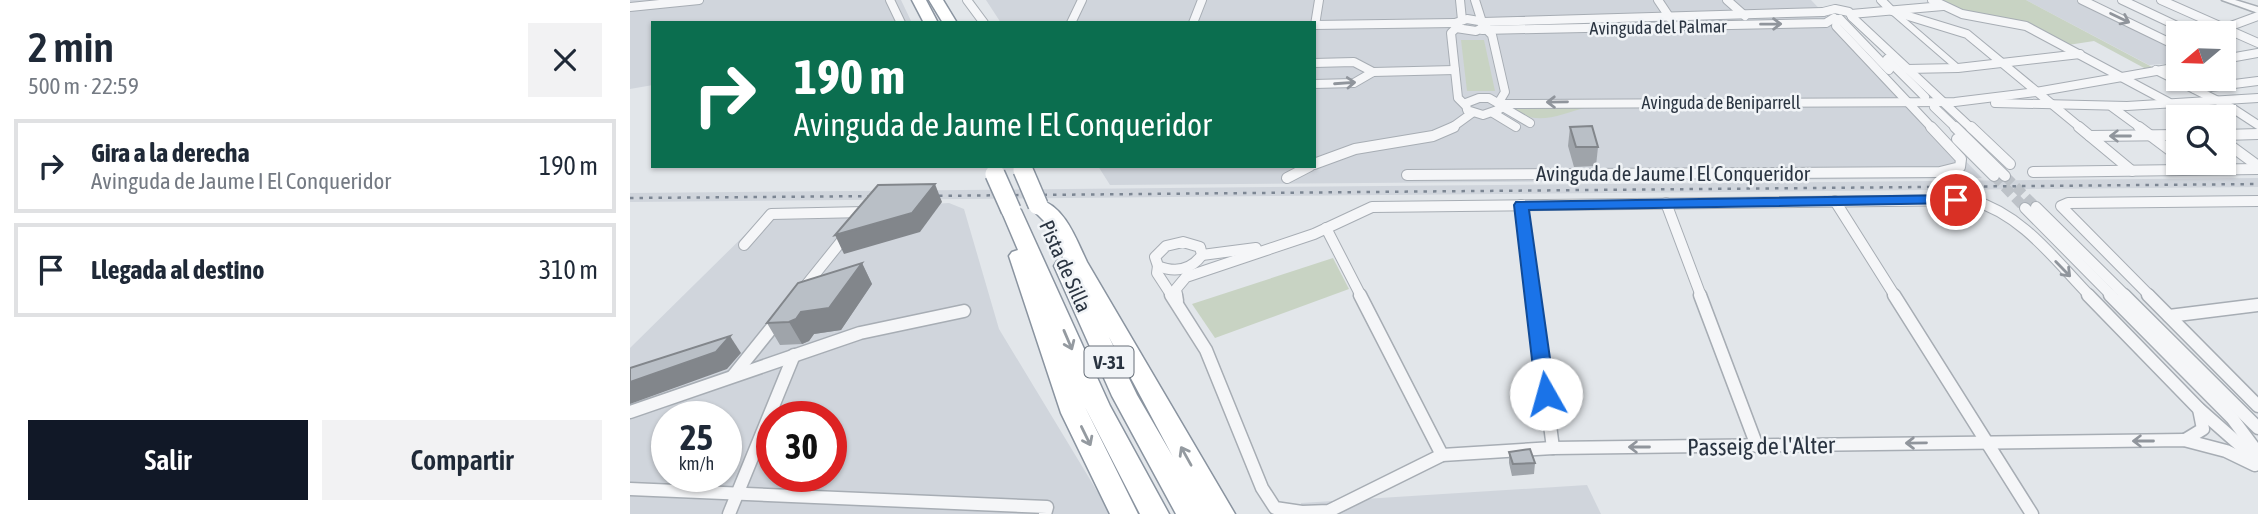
<!DOCTYPE html>
<html lang="es">
<meta charset="utf-8">
<style>
body{margin:0;font-family:"Asap Condensed",sans-serif;background:#f2f2f3;color:#1f2937;height:100vh;display:flex;flex-direction:column;font-size:26px;white-space:nowrap}
*{box-sizing:border-box;margin:0}
p{font-size:23px;color:#747a83}
.icon{flex:none;width:38px;height:38px;fill:none;stroke:currentColor;stroke-width:2;stroke-linecap:round;stroke-linejoin:round}
.map{position:relative;flex:1;overflow:hidden}
.panel{display:flex;flex-direction:column;background:#fff;width:630px}
.panel>*{flex:none}
.banner{position:absolute;left:21px;top:21px;width:665px;height:147px;border-radius:0px;box-shadow:0 2px 5px #0004;background:#0b6e4f;color:#fff;overflow:hidden}
.needle{width:46px;rotate:251deg}
.fabs{position:absolute;left:1536px;top:21px;display:grid;gap:14px}
.fabs a{display:grid;place-items:center;width:70px;height:70px;border-radius:0px;background:#fff;box-shadow:0 2px 5px #0004;font-size:35px}
.speed{position:absolute;left:21px;top:401px;display:flex;gap:14px;font-size:35px;font-weight:700;text-align:center}
.speed>*{display:grid;place-content:center;width:91px;height:91px;border-radius:50%;background:#fff;box-shadow:0 2px 5px #0004;line-height:1}
.speed small{font-size:18px;font-weight:400}
.speed .limit{border:10px solid #d22;background:#fff;color:#111}
.pin{position:absolute;display:grid;place-items:center;width:60px;height:60px;color:#fff;margin:-30px;border:4px solid #fff;border-radius:50%;box-shadow:0 2px 7px #0007}
.me{position:absolute;width:77px;margin:-38px;rotate:353deg;stroke-linejoin:round;filter:drop-shadow(0 0 5px #0008)}
.turn{display:flex;align-items:center;gap:24px;height:147px;padding:0 28px;font-size:32px}
.turn .icon{width:91px;height:91px;stroke-width:2.5}
.turn b{display:block;font-size:49px;line-height:60px}
.round{display:grid;place-items:center;flex:none;width:74px;height:74px;border-radius:0px;background:#f2f2f3}
.overview{display:flex;align-items:center;justify-content:space-between;height:119px;padding:0 28px}
h1{font-size:42px;font-weight:600;line-height:52px}
.primary-button{display:flex;gap:14px;margin-top:auto;padding:14px 28px}
.primary-button a{flex:1;height:80px;border-radius:0px;background:#111827;color:#fff;font-size:28px;font-weight:600;line-height:80px;text-align:center}
.primary-button a+a{background:#f2f2f3;color:#1f2937}
ul{padding:0;list-style:none}
li{display:flex;align-items:center;gap:21px;height:94px;margin:0 14px 10px;padding:0 14px;border:4px solid #e0e1e3;border-radius:0px}
li div{flex:1}
li b{display:block;font-size:26px}
li em{font-style:normal}
main{display:flex;flex:1;min-height:0}
.map>svg:first-child{display:block}
</style>
<main>
<section class="panel">
<div class="overview"><div><h1>2 min</h1><p>500 m · 22:59</p></div><a class="round"><svg class="icon" aria-label="close" viewBox="0 0 24 24"><path d="M6 6l12 12M18 6L6 18"/></svg></a></div>
<ul>
<li><svg class="icon" aria-label="right" viewBox="0 0 24 24"><path d="M7 20v-9h11M14 6l5 5-5 5"/></svg><div><b>Gira a la derecha</b><p>Avinguda de Jaume I El Conqueridor</p></div><em>190 m</em></li>
<li><svg class="icon" aria-label="arrive" viewBox="0 0 24 24"><path d="M6 21V4h12l-3 4 3 4H6"/></svg><div><b>Llegada al destino</b></div><em>310 m</em></li>
</ul>
<div class="primary-button"><a>Salir</a><a>Compartir</a></div>
</section>
<div class="map">
<svg width="1628" height="514" viewBox="0 0 1628 514">
<rect width="100%" height="100%" fill="#e2e6ea"/>
<g fill="#d0d5dc" fill-rule="evenodd">
<polygon points="0,0 271,0 282,23 23,23 23,85 0,89"/>
<polygon points="356,0 1181,0 1352,178 480,185 468,166 684,166 684,23 371,23"/>
<polygon points="1396,0 1449,0 1549,50 1549,63 1519,65"/>
<polygon points="1628,178 1628,187 0,202 0,193"/>
<path d="M319 203 334 209 369 329 467 491 485 514H0V348L137 213ZM37 416H96V476H37ZM142 416H201V476H142Z"/>
<polygon points="957,485 971,514 672,514 671,503"/>
</g>
<g fill="#c8d3c3">
<polygon points="1308,0 1396,0 1524,68 1516,69 1464,41 1438,45 1397,24 1330,11"/>
<polygon points="831,40 854,40 865,91 837,91"/>
<path d="M884 105 958 107C930 114 906 128 881 108Z"/>
<polygon points="703,258 719,289 585,338 562,304"/>
</g>
<g fill="none" stroke-linecap="round" stroke-linejoin="round">
<g stroke="#bdc2c8" stroke-width="10" stroke-dasharray="10 5" stroke-linecap="butt">
<polyline points="1364,176 1395,208"/>
<polyline points="1375,176 1406,207"/>
</g>
<defs>
<polyline id="pedestrian" points="1262,11 1328,68"/>
<g id="minor-far2">
<polyline points="260,0 271,23"/>
<polyline points="337,0 354,23"/>
<polyline points="830,0 832,20"/>
<polyline points="845,0 852,22"/>
<polyline points="1028,0 1040,18"/>
<polyline points="1097,0 1115,16"/>
<polyline points="1251,0 1262,11 1337,34 1452,129"/>
<polyline points="1302,0 1332,14 1396,26 1538,102 1560,117"/>
<polyline points="1452,0 1549,47"/>
<polyline points="1492,0 1562,33"/>
<polyline points="1531,0 1628,43"/>
<polyline points="0,7 69,0"/>
<polyline points="1193,12 1205,9 1219,12 1222,17"/>
<polyline points="1221,14 1313,6"/>
<polyline points="1222,17 1342,129"/>
<polygon points="837,19 849,21 856,26 846,31 826,28 825,23"/>
<polyline points="1207,19 1206,26 1303,129"/>
<polyline points="1210,19 1259,70"/>
<polyline points="853,22 1193,12"/>
<polyline points="441,23 452,0"/>
<polyline points="563,23 572,0"/>
<polyline points="684,25 825,23"/>
<polyline points="685,25 689,0"/>
<polyline points="826,28 821,33 828,98 835,105"/>
<polyline points="855,28 862,35 875,92 869,102"/>
<polyline points="852,30 1196,23 1204,18"/>
<polyline points="1557,33 1590,30 1628,16"/>
<polyline points="1257,59 1295,97"/>
<polyline points="1594,59 1628,53"/>
<polyline points="684,63 724,62 743,72"/>
<polyline points="1277,69 1328,68 1450,54"/>
<polyline points="1526,70 1602,108 1628,125"/>
<polyline points="684,84 724,83 743,72 825,70"/>
<polyline points="1565,89 1628,81"/>
<polygon points="849,98 859,98 871,105 870,109 853,115 837,110 836,103"/>
<polyline points="1365,103 1497,106 1628,98"/>
<polyline points="870,104 1325,102 1406,92 1549,67"/>
<polyline points="871,106 900,123"/>
<polyline points="1304,107 1327,129"/>
<polyline points="1482,107 1512,129"/>
<polyline points="863,113 886,127"/>
<polyline points="820,129 842,113"/>
</g>
<g id="minor-far1">
<polyline points="1325,127 1375,176"/>
<polyline points="1341,127 1380,164"/>
<polyline points="1449,127 1502,171"/>
<polyline points="1509,127 1549,157"/>
<polyline points="1594,135 1628,134"/>
<polyline points="1460,136 1549,135"/>
<polyline points="1327,139 1364,176"/>
<polyline points="1594,141 1628,166"/>
<polyline points="684,164 725,149 803,136 824,127"/>
<polyline points="1403,172 1628,169"/>
<polyline points="777,175 1310,172 1330,167 1331,159 1301,127"/>
<polyline points="657,178 680,166"/>
<polyline points="1205,201 1265,296"/>
<polyline points="1036,203 1071,296"/>
<polyline points="891,205 903,296"/>
<polyline points="1406,207 1496,296"/>
<polyline points="1395,208 1482,296"/>
<polyline points="696,228 731,296"/>
<path d="M553 242 570 247 572 255C561 270 545 273 528 266L525 257 536 246Z"/>
<polyline points="114,245 141,214 235,212"/>
<polyline points="572,255 626,248"/>
<polyline points="528,266 527,273 542,296"/>
<polyline points="173,289 218,233"/>
<path d="M547 296 546 289 556 277 684 234 742 207 1342 200C1393 215 1424 259 1460 296"/>
<polyline points="1520,296 1431,206 1438,203 1628,201"/>
</g>
<g id="minor">
<polyline points="541,295 576,350 632,488 645,508 672,512 699,511 812,455 923,448 1554,440 1596,451 1625,465"/>
<polyline points="546,295 547,301"/>
<polyline points="730,295 812,455"/>
<polyline points="903,295 923,448"/>
<polyline points="1070,295 1127,446"/>
<polyline points="1264,295 1402,514"/>
<polyline points="1458,295 1569,409 1627,460"/>
<polyline points="1480,295 1602,418 1628,453"/>
<polyline points="1494,295 1628,428"/>
<polyline points="1518,295 1628,406"/>
<polyline points="1539,316 1628,305"/>
<polyline points="103,376 148,320"/>
<polyline points="0,412 230,333 334,311"/>
<polyline points="1555,440 1573,429 1569,409"/>
<polyline points="0,489 417,507 415,514"/>
<polyline points="99,514 164,355"/>
</g>
<polygon id="tertiary" points="1592,0 1605,0 1628,7 1628,13"/>
<g id="motorway">
<polygon points="282,0 296,0 308,23 294,23"/>
<polygon points="299,0 313,0 327,23 313,23"/>
<path d="M408 199C435 206 446 239 457 262L605 514H546L482 396 424 266 427 261 434 260 420 227 398 205ZM479 337 543 457 507 395Z"/>
<polygon points="381,204 391,210 480,406 539,514 510,514 455,407 508,514 480,514 431,413 379,256 382,252 388,250 371,210"/>
</g>
</defs>
<use href="#pedestrian" stroke="#a7adb4" stroke-width="8"/>
<use href="#minor-far2" stroke="#a7adb4" stroke-width="10"/>
<use href="#minor-far1" stroke="#a7adb4" stroke-width="12"/>
<use href="#minor" stroke="#a7adb4" stroke-width="15"/>
<use href="#tertiary" stroke="#a7adb4" stroke-width="3"/>
<use href="#motorway" stroke="#8a94a0" stroke-width="3"/>
<use href="#pedestrian" stroke="#f5f6f8" stroke-width="6"/>
<use href="#minor-far2" stroke="#f5f6f8" stroke-width="8"/>
<use href="#minor-far1" stroke="#f5f6f8" stroke-width="10"/>
<use href="#minor" stroke="#f5f6f8" stroke-width="12"/>
<use href="#tertiary" fill="#f5f6f8" fill-rule="evenodd"/>
<use href="#motorway" fill="#fff" fill-rule="evenodd"/>
<g stroke="#7c8693" stroke-width="2.5" stroke-dasharray="3.5 6" stroke-linecap="butt">
<polyline points="290,196 1628,184"/>
<polyline points="0,198 255,196"/>
</g>
<defs>
<g id="motorway-bridge">
<polyline points="393,170 408,205"/>
<polyline points="365,174 381,210"/>
</g>
</defs>
<use href="#motorway-bridge" stroke="#8a94a0" stroke-width="22" stroke-linecap="butt"/>
<use href="#motorway-bridge" stroke="#fff" stroke-width="19"/>
</g>
<g fill="#9fa4aa">
<polygon points="940,127 968,147 966,166 944,167 938,146"/>
<polygon points="232,263 242,284 211,330 184,334 179,341 172,344 150,345 137,323"/>
<polygon points="879,452 905,463 904,474 882,476 879,463"/>
</g>
<g fill="#82868b">
<polygon points="305,184 312,202 290,232 214,254 205,235"/>
<polygon points="232,263 242,284 211,330 184,334 179,341 172,344 159,322"/>
<polygon points="100,336 111,353 97,369 0,404 0,382"/>
</g>
<g fill="#b9bfc6" stroke="#82868b" stroke-width="2">
<polygon points="962,126 968,147 946,147 940,127"/>
<polygon points="305,184 282,213 205,235 248,185"/>
<polygon points="232,263 199,308 171,312 166,319 159,322 137,323 168,283"/>
<polygon points="100,336 86,352 0,382 0,368"/>
<polygon points="900,449 905,463 883,464 879,452"/>
</g>
<defs><path id="oneway-shaft" d="M-6 0H5M1.5-3L5.5 0L1.5 3" fill="none" stroke-width="1.6" stroke-linecap="round" stroke-linejoin="round" transform="scale(1.75)"/></defs>
<g stroke="#90959c">
<use href="#oneway-shaft" transform="translate(1490 18) rotate(26)"/>
<use href="#oneway-shaft" transform="translate(1141 24) rotate(-1)"/>
<use href="#oneway-shaft" transform="translate(715 83) rotate(-4)"/>
<use href="#oneway-shaft" transform="translate(927 102) rotate(179)"/>
<use href="#oneway-shaft" transform="translate(1490 136) rotate(180)"/>
<use href="#oneway-shaft" transform="translate(1433 269) rotate(46)"/>
<use href="#oneway-shaft" transform="translate(1513 441) rotate(180)"/>
<use href="#oneway-shaft" transform="translate(1286 443) rotate(179)"/>
<use href="#oneway-shaft" transform="translate(1009 447) rotate(180)"/>
</g>
<g stroke="#949aa0">
<use href="#oneway-shaft" transform="translate(438 340) rotate(67)"/>
<use href="#oneway-shaft" transform="translate(456 436) rotate(64)"/>
<use href="#oneway-shaft" transform="translate(556 456) rotate(-119)"/>
</g>
<polygon fill="#1a73e8" stroke="#114b97" stroke-width="2" points="1326,195 1334,200 1331,203 899,210 925,394 923,399 909,399 906,394 884,205 886,202"/>
<g text-anchor="middle" dominant-baseline="central" stroke-width="5" stroke-linejoin="round" paint-order="stroke">
<g font-size="18" fill="#2a3441" stroke="#f1f4f7">
<text transform="translate(1028 27) rotate(-1)">Avinguda del Palmar</text>
<text x="1091" y="102">Avinguda de Beniparrell</text>
</g>
<rect fill="#f1f4f7" stroke="#666e78" stroke-width="2" x="454.5" y="346.5" width="49" height="31" rx="5"/>
<g font-size="19" font-weight="bold" fill="#2a3441">
<text x="479" y="362">V-31</text>
</g>
<g font-size="21" fill="#2a3441" stroke="#f1f4f7">
<text x="1043" y="173">Avinguda de Jaume I El Conqueridor</text>
<text transform="translate(436 266) rotate(66)">Pista de Silla</text>
</g>
<g font-size="24" fill="#2a3441" stroke="#f1f4f7">
<text transform="translate(1131 446) rotate(-1)">Passeig de l'Alter</text>
</g>
</g>
</svg>
<div class="fabs">
<a><svg class="needle" viewBox="-14 -14 28 28"><path d="M0-13l5 13h-10z" fill="#e53935"/><path d="M0 13l5-13h-10z" fill="#747a83"/></svg></a>
<a><svg class="icon" aria-label="search" viewBox="0 0 24 24"><circle cx="10" cy="10" r="6"/><path d="M15 15l6 6"/></svg></a>
</div>
<div class="speed"><div>25<small>km/h</small></div><div class="limit">30</div></div>
<div class="pin" style="left:1326px;top:200px;background:#d93025"><svg class="icon" aria-label="arrive" viewBox="0 0 24 24"><path d="M6 21V4h12l-3 4 3 4H6"/></svg></div>
<svg class="me" style="left:916px;top:394px" viewBox="-20 -20 40 40"><circle r="19" fill="#fff"/><path d="M0-13L10 11 0 6-10 11z" fill="#1a73e8"/></svg>
<div class="banner">
<div class="turn"><svg class="icon" aria-label="right" viewBox="0 0 24 24"><path d="M7 20v-9h11M14 6l5 5-5 5"/></svg><div><b>190 m</b>Avinguda de Jaume I El Conqueridor</div></div>
</div>
</div>
</main>
